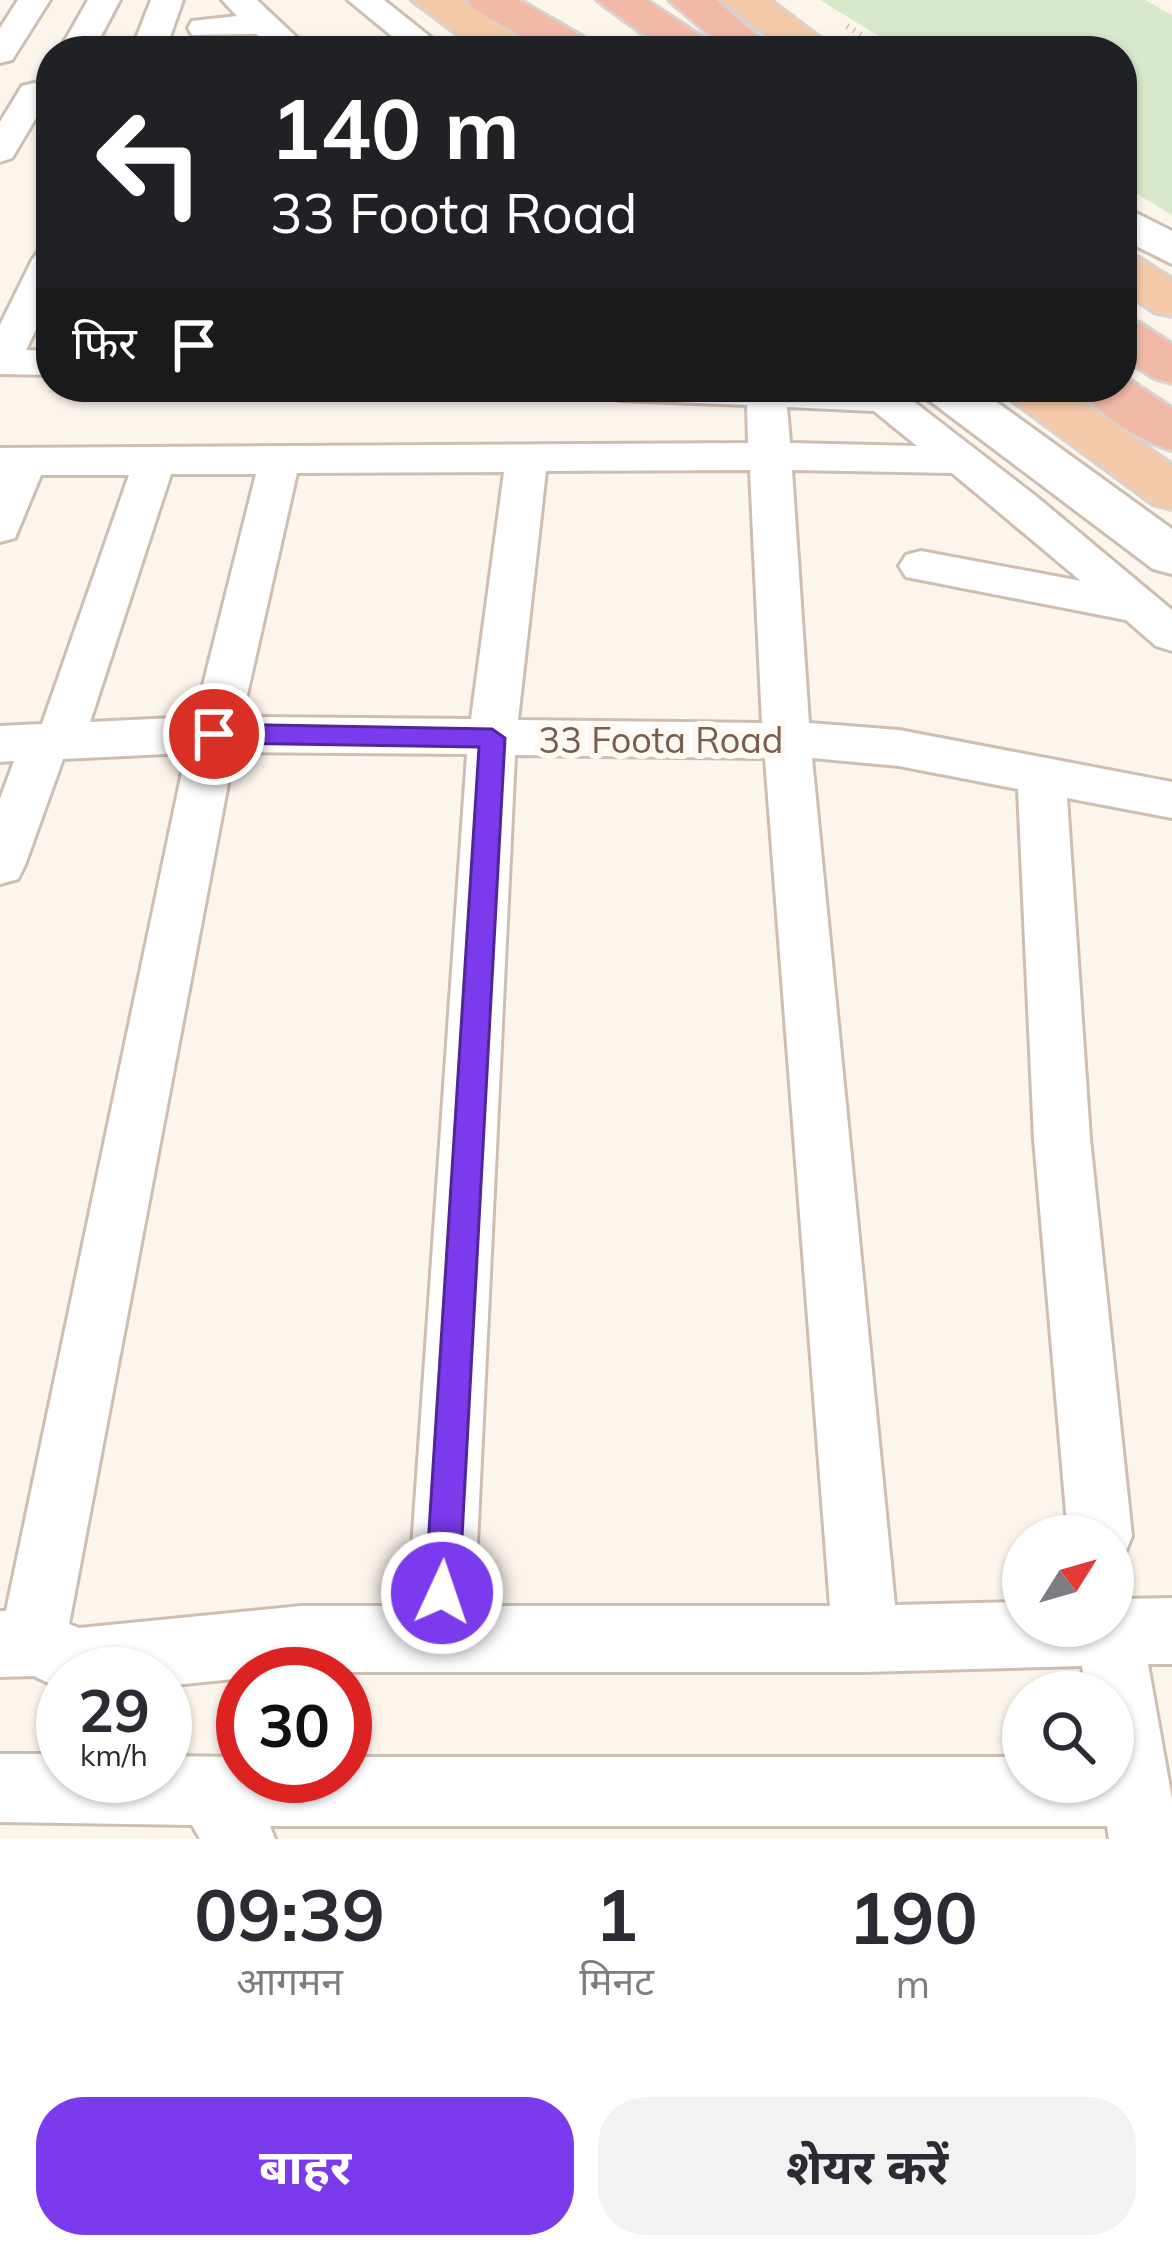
<!DOCTYPE html>
<html lang="hi">
<meta charset="utf-8">
<style>
body{margin:0;font-family:Mulish,"Noto Sans Devanagari",sans-serif;background:#f2f2f3;color:#2b2b33;height:100vh;display:flex;flex-direction:column;font-size:45px;white-space:nowrap}
*{box-sizing:border-box;margin:0}
p{font-size:39px;color:#7c7c81}
.icon{flex:none;width:66px;height:66px;fill:none;stroke:currentColor;stroke-width:2;stroke-linecap:round;stroke-linejoin:round}
.map{position:relative;height:1839px;overflow:hidden}
.details{display:flex;flex-direction:column;background:#fff;flex:1}
.details>*{flex:none}
.banner{position:absolute;left:36px;top:36px;width:1101px;height:366px;border-radius:48px;box-shadow:0 3px 9px #0004;background:#202124;color:#fff;overflow:hidden}
.needle{width:78px;rotate:53deg}
.fabs{position:absolute;left:1002px;top:1515px;display:grid;gap:24px}
.fabs a{display:grid;place-items:center;width:132px;height:132px;border-radius:50%;background:#fff;box-shadow:0 3px 9px #0004;font-size:60px}
.speed{position:absolute;left:36px;top:1647px;display:flex;gap:24px;font-size:60px;font-weight:700;text-align:center}
.speed>*{display:grid;place-content:center;width:156px;height:156px;border-radius:50%;background:#fff;box-shadow:0 3px 9px #0004;line-height:1}
.speed small{font-size:30px;font-weight:400}
.speed .limit{border:18px solid #d22;background:#fff;color:#111}
.pin{position:absolute;display:grid;place-items:center;width:102px;height:102px;color:#fff;margin:-51px;border:6px solid #fff;border-radius:50%;box-shadow:0 3px 12px #0007}
.me{position:absolute;width:132px;margin:-66px;rotate:3deg;stroke-linejoin:round;filter:drop-shadow(0 0 9px #0008)}
.turn{display:flex;align-items:center;gap:42px;height:252px;padding:0 36px;font-size:54px}
.turn .icon{width:156px;height:156px;stroke-width:2.5}
.turn b{display:block;font-size:84px;line-height:102px}
.then{display:flex;align-items:center;height:114px;padding:0 36px;background:#0003;gap:24px;font-size:45px}
.eta{display:flex;justify-content:space-evenly;align-items:center;height:204px;text-align:center}
.eta b{font-size:72px;font-weight:700;line-height:84px}
.primary-button{display:flex;gap:24px;margin-top:auto;padding:24px 36px}
.primary-button a{flex:1;height:138px;border-radius:48px;background:#7c3aed;color:#fff;font-size:48px;font-weight:700;line-height:138px;text-align:center}
.primary-button a+a{background:#f2f2f3;color:#2b2b33}
.map>svg:first-child{display:block}
</style>
<div class="map">
<svg width="1172" height="1839" viewBox="0 0 1172 1839">
<rect width="100%" height="100%" fill="#fcf5ec"/>
<polygon fill="#d7e9ca" points="820,0 1145,0 1172,15 1172,215 1122,185 1122,51 903,51"/>
<g fill="none" stroke-linecap="round" stroke-linejoin="round">
<defs>
<g id="minor">
<polygon points="18,0 50,0 12,60 0,63 0,28"/>
<polygon points="88,0 120,0 93,51 59,51"/>
<polygon points="151,0 183,0 165,51 131,51"/>
<polygon points="222,0 257,0 311,51 275,51 256,34 192,35 188,28 192,21 237,16"/>
<polygon points="348,0 384,0 448,51 410,51"/>
<polygon points="34,83 46,86 51,93 12,158 0,162 0,122 22,86"/>
<polygon points="51,249 51,299 26,350 51,351 51,375 0,374 0,325 32,260 38,252"/>
<path d="M600 387H895L1037 497 1172 610V651L1156 646 1126 620 906 577 899 566 906 555 921 551 1081 581 952 473 792 470 809 723 899 730 1172 782V818L1067 798 1090 1139 1132 1536 1123 1558 1113 1562V1536H1068L1034 1139 1018 789 899 766 812 758 895 1605 1023 1602V1626H1113V1595L1124 1599 1172 1598V1664H1148L1172 1799V1839H1109L1107 1826H270L275 1839H200L192 1825 0 1822V1754H63V1776H165V1756L243 1757V1776H345V1757H1023V1782H1113V1692H1086L1082 1666 865 1672H301L243 1674V1678L165 1686V1674H63V1690L34 1676 0 1677V1611H6L186 753 63 759 25 865 18 879 0 884V799L14 761 0 762V726L42 724 129 475H41L15 538 0 542V448L748 443 747 405 620 400 606 396ZM787 407 874 411 917 446 790 443ZM750 470 762 723 518 720 546 471ZM504 472 471 719 242 717 297 473ZM171 474H256L195 717 90 722ZM234 752 467 754 408 1606H301L79 1628 69 1624ZM515 755 765 758 830 1606H474Z"/>
</g>
<g id="tertiary">
<polygon points="1122,206 1172,231 1172,264 1122,239"/>
<polygon points="918,387 976,387 1172,529 1172,574 1153,569 926,398"/>
</g>
<g id="trunk">
<polygon points="412,0 461,0 524,42 530,51 480,51"/>
<polygon points="721,0 770,0 837,51 788,51"/>
<polygon points="1122,253 1139,258 1172,279 1172,316 1154,312 1122,290"/>
<polygon points="1001,387 1062,387 1172,465 1172,509 1153,504 1009,398"/>
</g>
<g id="motorway">
<polygon points="468,0 519,0 592,42 598,51 546,51 474,9"/>
<polygon points="597,0 646,0 710,42 716,51 666,51"/>
<polygon points="669,0 716,0 775,51 728,51"/>
<polygon points="1122,319 1140,323 1172,344 1172,383 1154,378 1122,357"/>
<path d="M1122 375 1172 408V450C1141 442 1097 414 1079 387H1122Z"/>
</g>
</defs>
<use href="#minor" stroke="#cebeb1" stroke-width="6"/>
<use href="#tertiary" stroke="#cebeb1" stroke-width="6"/>
<use href="#trunk" stroke="#d9d2ce" stroke-width="6"/>
<use href="#motorway" stroke="#d9d2ce" stroke-width="6"/>
<polyline stroke="#d5b9a7" stroke-width="6" stroke-dasharray="1.5 6" stroke-linecap="butt" points="847,26 887,51"/>
<use href="#minor" fill="#fff" fill-rule="evenodd"/>
<use href="#tertiary" fill="#fff" fill-rule="evenodd"/>
<use href="#trunk" fill="#f4caa8" fill-rule="evenodd"/>
<use href="#motorway" fill="#f2baa6" fill-rule="evenodd"/>
</g>
<polygon fill="#7c3aed" stroke="#51269a" stroke-width="3" points="214,724 492,729 505,738 459,1593 454,1605 442,1610 430,1605 425,1593 479,747 214,743 202,734"/>
<g text-anchor="middle" dominant-baseline="central" stroke-width="12" stroke-linejoin="round" paint-order="stroke">
<g font-size="36" fill="#765d4f" stroke="#fef9f2">
<text x="661" y="739">33 Foota Road</text>
</g>
</g>
</svg>
<div class="fabs">
<a><svg class="needle" viewBox="-14 -14 28 28"><path d="M0-13l5 13h-10z" fill="#e53935"/><path d="M0 13l5-13h-10z" fill="#7c7c81"/></svg></a>
<a><svg class="icon" aria-label="search" viewBox="0 0 24 24"><circle cx="10" cy="10" r="6"/><path d="M15 15l6 6"/></svg></a>
</div>
<div class="speed"><div>29<small>km/h</small></div><div class="limit">30</div></div>
<div class="pin" style="left:214px;top:734px;background:#d93025"><svg class="icon" aria-label="arrive" viewBox="0 0 24 24"><path d="M6 21V4h12l-3 4 3 4H6"/></svg></div>
<svg class="me" style="left:442px;top:1593px" viewBox="-20 -20 40 40"><circle r="17" fill="#7c3aed" stroke="#fff" stroke-width="3"/><path d="M0-11L8 9 0 5-8 9z" fill="#fff"/></svg>
<div class="banner">
<div class="turn"><svg class="icon" aria-label="left" viewBox="0 0 24 24"><path d="M17 20v-9H6M10 6l-5 5 5 5"/></svg><div><b>140 m</b>33 Foota Road</div></div>
<div class="then">फिर<svg class="icon" aria-label="arrive" viewBox="0 0 24 24"><path d="M6 21V4h12l-3 4 3 4H6"/></svg></div>
</div>
</div>
<section class="details">
<div class="eta">
<div><b>09:39</b><p>आगमन</p></div>
<div><b>1</b><p>मिनट</p></div>
<div><b>190</b><p>m</p></div>
</div>
<div class="primary-button"><a>बाहर</a><a>शेयर करें</a></div>
</section>
